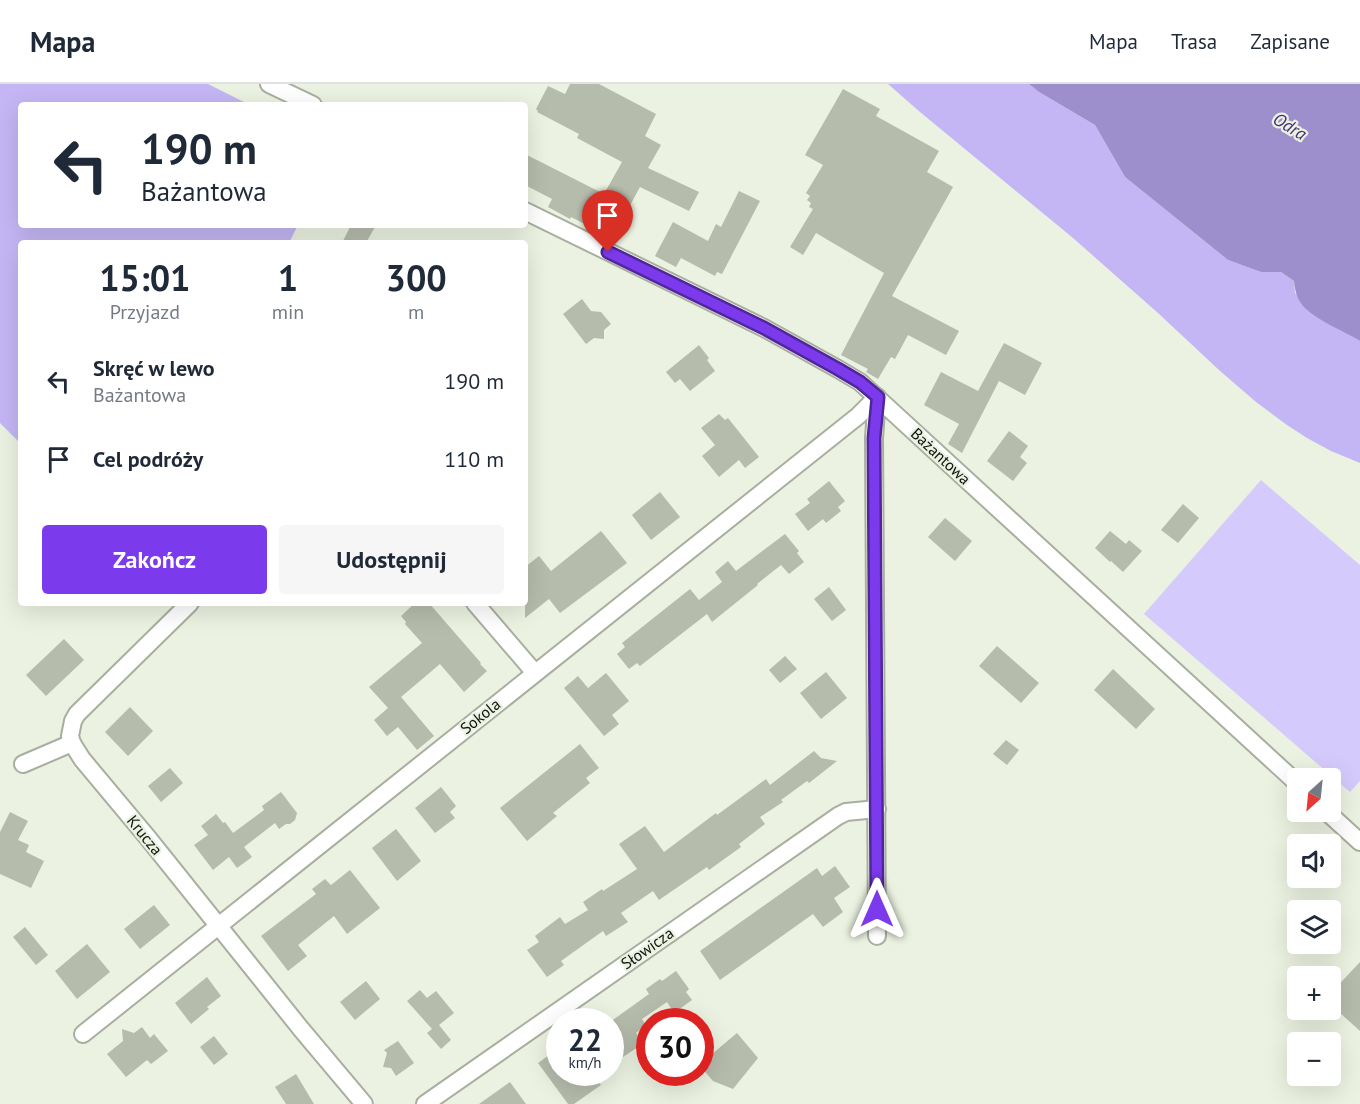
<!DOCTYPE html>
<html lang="pl">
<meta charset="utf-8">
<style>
body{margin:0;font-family:"PT Sans",sans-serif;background:#f6f6f7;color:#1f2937;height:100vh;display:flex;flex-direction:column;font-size:22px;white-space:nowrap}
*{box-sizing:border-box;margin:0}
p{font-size:20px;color:#747a83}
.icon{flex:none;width:33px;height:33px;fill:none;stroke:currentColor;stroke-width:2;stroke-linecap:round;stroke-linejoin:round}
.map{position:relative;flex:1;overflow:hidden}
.details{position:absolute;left:18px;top:156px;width:510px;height:366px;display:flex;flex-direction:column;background:#fff;border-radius:6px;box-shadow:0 6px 24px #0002}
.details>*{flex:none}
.top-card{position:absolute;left:18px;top:18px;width:510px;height:126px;border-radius:6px;box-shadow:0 6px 24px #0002;background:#fff;color:#1f2937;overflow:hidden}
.needle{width:39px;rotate:207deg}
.controls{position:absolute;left:1287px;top:684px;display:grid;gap:12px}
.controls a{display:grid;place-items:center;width:54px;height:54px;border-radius:6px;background:#fff;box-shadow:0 6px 24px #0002;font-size:30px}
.speed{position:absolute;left:546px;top:924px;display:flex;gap:12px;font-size:30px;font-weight:700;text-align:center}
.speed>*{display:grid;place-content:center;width:78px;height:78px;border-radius:50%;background:#fff;box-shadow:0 6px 24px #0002;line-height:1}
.speed small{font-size:15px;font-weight:400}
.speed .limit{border:9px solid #d22;background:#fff;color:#111}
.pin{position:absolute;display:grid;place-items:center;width:51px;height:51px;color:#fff;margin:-62px -26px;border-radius:50% 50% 50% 0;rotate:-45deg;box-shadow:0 0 6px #0007}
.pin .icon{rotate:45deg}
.me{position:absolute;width:66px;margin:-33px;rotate:0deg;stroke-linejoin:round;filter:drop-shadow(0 0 4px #0008)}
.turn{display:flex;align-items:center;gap:21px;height:126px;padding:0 24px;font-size:27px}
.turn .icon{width:78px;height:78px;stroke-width:2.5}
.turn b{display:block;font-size:42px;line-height:51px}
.eta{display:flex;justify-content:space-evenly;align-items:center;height:102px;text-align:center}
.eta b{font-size:36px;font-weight:700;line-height:42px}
.action{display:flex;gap:12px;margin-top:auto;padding:12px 24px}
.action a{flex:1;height:69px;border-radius:6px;background:#7c3aed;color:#fff;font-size:24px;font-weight:700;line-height:69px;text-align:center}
.action a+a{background:#f6f6f7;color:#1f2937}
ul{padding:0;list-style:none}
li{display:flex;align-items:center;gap:18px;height:78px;padding:0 24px}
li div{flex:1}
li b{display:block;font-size:22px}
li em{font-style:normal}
header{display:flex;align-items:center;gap:36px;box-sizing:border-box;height:84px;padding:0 30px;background:#fff;border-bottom:2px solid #e0e1e3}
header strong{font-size:28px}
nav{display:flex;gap:33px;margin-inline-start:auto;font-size:21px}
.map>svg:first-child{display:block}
</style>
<header>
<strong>Mapa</strong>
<nav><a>Mapa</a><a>Trasa</a><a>Zapisane</a></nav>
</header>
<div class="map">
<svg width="1360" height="1020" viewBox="0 0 1360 1020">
<rect width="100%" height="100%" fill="#ebf2e1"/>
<polygon fill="#d5cafc" points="1261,396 1360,481 1360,697 1350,708 1144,530"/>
<g fill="#c4b6f4">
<polygon points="0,0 208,0 250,21 21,21 21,141 298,141 289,159 21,159 21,360 0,339"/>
<polygon points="888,0 1029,0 1039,8 1095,41 1125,93 1228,176 1261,188 1281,188 1294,197 1295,209 1348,250 1360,257 1360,379 1331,367 1307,354 1287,341 1256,318 1219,286 1158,229 1073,154 920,28"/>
</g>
<path fill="#9d8fcb" d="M1029 0H1360V257C1344 247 1318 237 1305 224 1297 216 1295 207 1294 197L1281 188H1261L1228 176 1125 93 1095 41 1039 8Z"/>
<g fill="#b6bcac">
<polygon points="570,0 599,0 656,30 645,52 661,61 648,84 699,108 689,127 640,103 612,154 571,133 570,135 548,123 552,115 525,101 525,70 604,110 622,78 577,54 579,50 537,28 538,27 536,25 548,2 565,10"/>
<polygon points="843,5 880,25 876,32 939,67 927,88 953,103 892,212 959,247 946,271 908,251 895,275 891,273 878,295 866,288 868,285 841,271 884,189 816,149 803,171 790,163 813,125 809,123 811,119 807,116 810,112 806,109 823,81 805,71"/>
<polygon points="739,107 760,117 722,190 717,188 715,192 681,174 676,183 655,172 673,138 708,157 716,140 721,143"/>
<polygon points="351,141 376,141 366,159 342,159"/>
<polygon points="582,215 591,227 601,228 611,240 604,246 604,255 594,254 586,260 563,230"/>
<polygon points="1004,259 1042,279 1025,311 999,297 962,369 948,360 959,340 924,321 941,288 978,307"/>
<polygon points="699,261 709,274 707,276 715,287 690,307 680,295 675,299 666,288"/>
<polygon points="719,330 725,336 728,334 759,373 745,384 739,376 719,393 702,372 715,361 701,344"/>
<polygon points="1009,347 1028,362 1020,373 1027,379 1013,397 987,377"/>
<polygon points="829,397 845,417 838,423 841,427 826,439 823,435 808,447 795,430 810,419 807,415"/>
<polygon points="660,408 680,433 651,456 632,431"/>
<polygon points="1183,420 1199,434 1178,459 1161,446"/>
<polygon points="945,434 972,457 955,477 928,453"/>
<polygon points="601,447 627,479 560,529 549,515 525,534 525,483 539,472 551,487"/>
<polygon points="1110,447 1126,460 1129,456 1142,467 1123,488 1111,477 1110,478 1095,464"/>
<polygon points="785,450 799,467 797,469 804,478 789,490 781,481 757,500 758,501 712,538 707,530 640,582 637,579 629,585 617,570 625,563 622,559 690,505 699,516 722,498 715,488 728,477 736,487"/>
<polygon points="829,503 846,526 832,537 814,515"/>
<polygon points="415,519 429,519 481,579 480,580 487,587 464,608 440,580 401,613 434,652 417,666 398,643 387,652 374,636 388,624 369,603 422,559 405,540 406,538 401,532"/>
<polygon points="64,555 84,576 46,612 26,591"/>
<polygon points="997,562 1039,599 1021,619 979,582"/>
<polygon points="785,572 797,585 780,599 769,586"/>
<polygon points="1113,585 1155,625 1136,645 1094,606"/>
<polygon points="826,588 847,614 821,635 800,609"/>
<polygon points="606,589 629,617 612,631 619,640 604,652 564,604 578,592 588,604"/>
<polygon points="130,623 153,647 128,672 105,648"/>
<polygon points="1006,656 1019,666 1007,681 993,670"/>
<polygon points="580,660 599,684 586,694 590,699 553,729 557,732 527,757 500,724"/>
<polygon points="814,667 821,674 837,677 809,699 807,697 781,716 783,718 760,733 765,740 739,760 741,763 709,786 707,783 659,816 653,807 621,829 628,838 606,852 603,847 561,877 564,881 547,893 527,866 539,858 535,852 560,833 565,840 588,826 583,818 602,805 603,807 637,785 619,760 645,742 664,768 716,729 717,731 766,695 770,701"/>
<polygon points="170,684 183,699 161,718 148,702"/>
<polygon points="441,703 456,722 450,728 455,734 435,749 415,724"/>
<polygon points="281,708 297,729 295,736 290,740 286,740 279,745 275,739 244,763 252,773 237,784 229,773 213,786 194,761 208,751 201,742 216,730 223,739 225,738 233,749 264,726 262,722"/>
<polygon points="10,728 28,737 18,756 29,761 26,768 44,777 31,804 0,790 0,748"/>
<polygon points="396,745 421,777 397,797 372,764"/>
<polygon points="835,782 850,803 834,814 843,828 823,843 813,830 720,896 700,867 817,784 822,792"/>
<polygon points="350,786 380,824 347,850 334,832 298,861 307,872 288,887 261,852 316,810 312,805 325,795 331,801"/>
<polygon points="154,821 170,841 140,865 124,845"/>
<polygon points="25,843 48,871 36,881 13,853"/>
<polygon points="87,860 110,888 77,915 55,887"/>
<polygon points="1360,878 1360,947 1330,920 1330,910"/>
<polygon points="676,887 689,905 686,908 692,916 674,929 667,918 642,935 646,941 636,949 644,959 623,973 610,957 610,938 649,910 646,905 660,895 662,897"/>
<polygon points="207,893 221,912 207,923 209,925 191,940 175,919"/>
<polygon points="366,897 380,915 355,936 340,918"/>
<polygon points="420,906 427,914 436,907 454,929 439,941 451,956 441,965 427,949 432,945 407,917"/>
<polygon points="142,943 150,954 154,950 168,967 151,980 147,976 126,993 107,970 123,957 122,945 134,949"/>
<polygon points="737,949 758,974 733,1005 713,997 700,982 700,973 709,967 712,970"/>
<polygon points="214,952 228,970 214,981 200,963"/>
<polygon points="398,957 414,979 396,992 391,984 383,983 387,969 384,966"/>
<polygon points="560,963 560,988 592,988 601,1001 574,1020 568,1020 538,979"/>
<polygon points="296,990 314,1020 286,1020 275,1003"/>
<polygon points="510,998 526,1020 479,1020"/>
</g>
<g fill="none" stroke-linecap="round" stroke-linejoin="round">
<defs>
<g id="street">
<polyline points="269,0 313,21"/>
<polyline points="525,127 764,244 838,285 860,298 1298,700"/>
<polyline points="190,519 77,630 73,637 70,652 72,659 82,675 148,754 301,945 364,1020"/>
<polyline points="475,519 535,589"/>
<polyline points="23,680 72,659"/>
<polyline points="1327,728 1360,758"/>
<polyline points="877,852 874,354 877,313"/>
<polyline points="83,950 858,332 877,313"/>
<polyline points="425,1020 838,732 846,728 877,725"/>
</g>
</defs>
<use href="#street" stroke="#a8af9f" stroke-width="20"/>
<use href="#street" stroke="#fff" stroke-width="16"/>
</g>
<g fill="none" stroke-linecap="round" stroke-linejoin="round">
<defs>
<polyline id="route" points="608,168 764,244 838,285 860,298 878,313 874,354 877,825"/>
</defs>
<use href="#route" stroke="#51269a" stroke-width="15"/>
<use href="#route" stroke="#7c3aed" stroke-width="10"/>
</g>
<g text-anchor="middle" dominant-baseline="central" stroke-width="4.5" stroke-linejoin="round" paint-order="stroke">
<g font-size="16" fill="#11140e" stroke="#ebf2e1">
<text transform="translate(941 372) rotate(43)">Bażantowa</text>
<text transform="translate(480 632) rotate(-39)">Sokola</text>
<text transform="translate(145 751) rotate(51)">Krucza</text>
<text transform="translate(647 864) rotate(-35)">Słowicza</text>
</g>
<g font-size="18" font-style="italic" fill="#452e76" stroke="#ebf2e1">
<text transform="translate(1290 42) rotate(31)">Odra</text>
</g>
</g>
</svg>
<div class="controls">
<a><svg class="needle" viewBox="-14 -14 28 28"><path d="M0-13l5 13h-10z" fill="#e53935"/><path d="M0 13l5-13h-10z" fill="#747a83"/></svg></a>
<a><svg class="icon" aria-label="sound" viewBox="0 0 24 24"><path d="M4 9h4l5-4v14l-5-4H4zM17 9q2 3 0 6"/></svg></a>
<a><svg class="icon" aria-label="layers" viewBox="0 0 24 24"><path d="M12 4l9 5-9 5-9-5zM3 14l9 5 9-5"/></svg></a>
<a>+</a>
<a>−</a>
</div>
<div class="speed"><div>22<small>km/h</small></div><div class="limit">30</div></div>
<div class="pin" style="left:608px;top:168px;background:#d93025"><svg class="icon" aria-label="arrive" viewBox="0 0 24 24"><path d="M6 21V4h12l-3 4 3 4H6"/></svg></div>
<svg class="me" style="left:877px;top:825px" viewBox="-20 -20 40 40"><path d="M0-17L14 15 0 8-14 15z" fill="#7c3aed" stroke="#fff" stroke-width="4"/></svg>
<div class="top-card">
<div class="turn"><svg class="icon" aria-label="left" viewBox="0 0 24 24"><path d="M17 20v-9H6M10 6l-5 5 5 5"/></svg><div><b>190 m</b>Bażantowa</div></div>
</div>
<section class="details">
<div class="eta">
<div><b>15:01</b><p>Przyjazd</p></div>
<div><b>1</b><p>min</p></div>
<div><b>300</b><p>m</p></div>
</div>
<ul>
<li><svg class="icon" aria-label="left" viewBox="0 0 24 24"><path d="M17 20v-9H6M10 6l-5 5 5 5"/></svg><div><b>Skręć w lewo</b><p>Bażantowa</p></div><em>190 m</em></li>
<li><svg class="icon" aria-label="arrive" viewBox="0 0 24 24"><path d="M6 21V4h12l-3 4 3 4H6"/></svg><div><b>Cel podróży</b></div><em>110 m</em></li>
</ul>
<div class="action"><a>Zakończ</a><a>Udostępnij</a></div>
</section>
</div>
